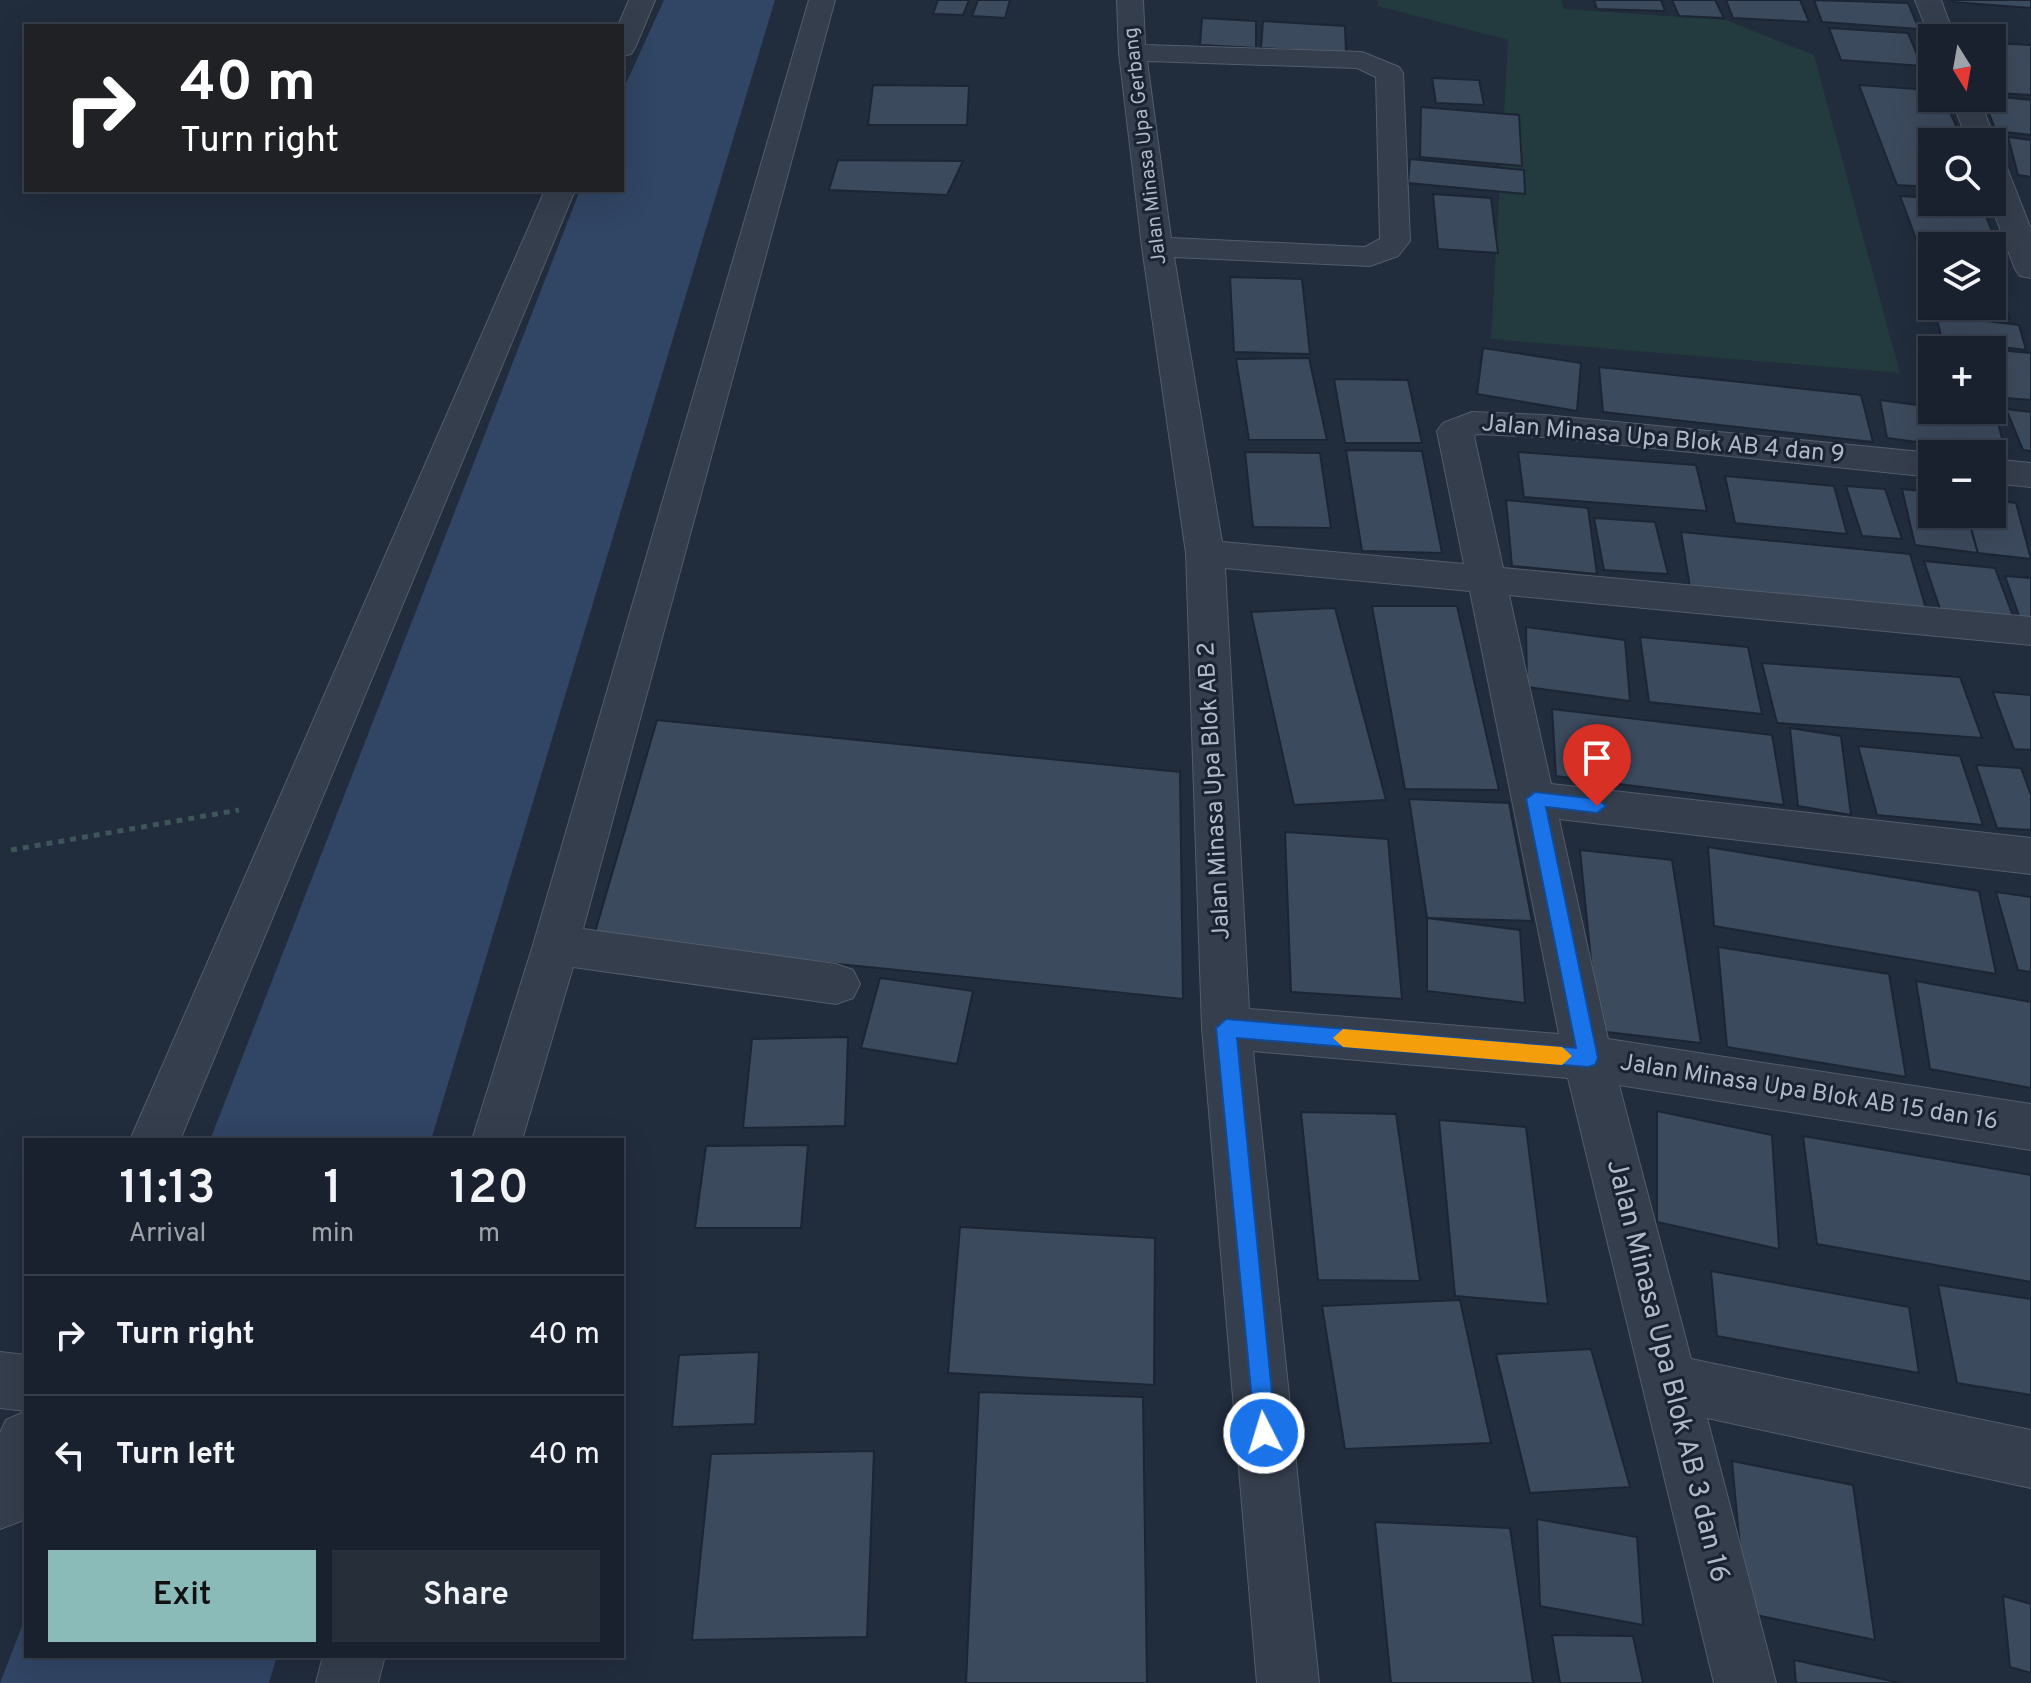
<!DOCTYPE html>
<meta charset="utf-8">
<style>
body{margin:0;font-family:Overpass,sans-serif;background:#262e3a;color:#f1f3f6;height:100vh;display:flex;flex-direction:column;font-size:30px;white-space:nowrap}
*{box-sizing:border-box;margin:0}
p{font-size:26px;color:#9fa3aa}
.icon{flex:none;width:44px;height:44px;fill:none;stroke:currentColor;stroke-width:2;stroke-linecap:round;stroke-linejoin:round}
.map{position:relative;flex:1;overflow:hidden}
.details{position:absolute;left:24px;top:1138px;width:600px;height:520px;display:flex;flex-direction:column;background:#19212e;border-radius:0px;box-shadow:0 8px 32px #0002,0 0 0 2px #373e4a}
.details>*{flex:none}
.top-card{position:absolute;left:24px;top:24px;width:600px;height:168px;border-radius:0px;box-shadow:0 8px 32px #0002,0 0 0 2px #373e4a;background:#202124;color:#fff;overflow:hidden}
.needle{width:52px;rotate:169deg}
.fabs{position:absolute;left:1918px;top:24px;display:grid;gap:16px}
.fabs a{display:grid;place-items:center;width:88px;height:88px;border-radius:0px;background:#19212e;box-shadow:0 8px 32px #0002,0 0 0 2px #373e4a;font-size:40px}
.pin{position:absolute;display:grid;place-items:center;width:68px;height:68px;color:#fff;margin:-82px -34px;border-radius:50% 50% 50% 0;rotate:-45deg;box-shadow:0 0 8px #0007}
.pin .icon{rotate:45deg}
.me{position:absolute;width:88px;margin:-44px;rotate:355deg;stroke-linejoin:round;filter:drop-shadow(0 0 6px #0008)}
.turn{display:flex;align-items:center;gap:28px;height:168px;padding:0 24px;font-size:36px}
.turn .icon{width:104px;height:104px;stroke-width:2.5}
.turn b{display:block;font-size:56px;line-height:68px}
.eta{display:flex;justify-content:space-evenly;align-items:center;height:136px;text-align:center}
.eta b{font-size:48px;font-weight:600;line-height:56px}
.cta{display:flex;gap:16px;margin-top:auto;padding:16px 24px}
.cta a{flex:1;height:92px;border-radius:0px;background:#8bbbb9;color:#111;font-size:32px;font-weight:600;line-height:92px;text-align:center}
.cta a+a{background:#262e3a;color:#f1f3f6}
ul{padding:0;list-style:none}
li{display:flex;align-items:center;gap:24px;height:120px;padding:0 24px;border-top:2px solid #373e4a}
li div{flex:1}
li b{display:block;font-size:30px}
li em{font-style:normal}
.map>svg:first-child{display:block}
</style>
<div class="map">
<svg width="2031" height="1683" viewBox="0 0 2031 1683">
<rect width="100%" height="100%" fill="#212c3d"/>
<polygon fill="#233a3e" points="1378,0 1561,0 1564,9 1726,20 1814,55 1900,373 1491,339 1508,40 1378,6"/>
<g fill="#314564">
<polygon points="664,0 775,0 431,1140 210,1140 580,190 622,190 622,92"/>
<polygon points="26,1616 26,1656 277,1656 269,1683 0,1683"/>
</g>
<g fill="#3c4a5d" stroke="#1c2534" stroke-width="2">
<polygon points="938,0 969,0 963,15 933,14"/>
<polygon points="978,0 1010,0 1005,18 972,16"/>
<polygon points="1594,0 1661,0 1665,11 1597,9"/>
<polygon points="1672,0 1715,0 1724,18 1679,16"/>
<polygon points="1726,0 1800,0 1809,22 1733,18"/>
<polygon points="1814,0 1908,3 1919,29 1822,22"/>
<polygon points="1952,0 2031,0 2031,8 1953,2"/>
<polygon points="1202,18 1256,21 1256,48 1200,45"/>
<polygon points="1263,21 1345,26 1346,53 1261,48"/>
<polygon points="1829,28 1908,33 1922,66 1841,60"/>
<polygon points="1992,43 2031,45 2031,95 1999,93 1992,81"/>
<polygon points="1432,78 1479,80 1484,105 1436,103"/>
<polygon points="873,85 969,86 967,125 868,125"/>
<polygon points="1859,85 1932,90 1932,98 1944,98 1963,142 1932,142 1932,187 1897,185"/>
<polygon points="1992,96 2031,100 2031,135 1996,131 1983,98"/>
<polygon points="1421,107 1519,115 1522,166 1420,157"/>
<polygon points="2008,137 2031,140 2031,177 2018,175"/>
<polygon points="1410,159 1524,170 1525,194 1408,183"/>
<polygon points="838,160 963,161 947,195 829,190"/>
<polygon points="1433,194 1491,198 1498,253 1438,249"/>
<polygon points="1900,196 1932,198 1932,202 1980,202 2004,260 1992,258 1992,246 1932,246 1932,253 1921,252"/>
<polygon points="1992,267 1996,268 2004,291 1992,290"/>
<polygon points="1230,277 1302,279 1310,354 1234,352"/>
<polygon points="1927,289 1932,289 1932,306 1992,306 1992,296 2002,297 2010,319 1933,311"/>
<polygon points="1936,315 2019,325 2026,350 1942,340"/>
<polygon points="1940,345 2031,353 2031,400 1992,397 1992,350 1942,350"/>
<polygon points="1483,348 1581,363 1577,411 1477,394"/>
<polygon points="1309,358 1327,440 1249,440 1236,359"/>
<polygon points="1599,367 1861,395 1873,442 1603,412"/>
<polygon points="1334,379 1408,380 1422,443 1345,443"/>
<polygon points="1880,400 1932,407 1932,410 1996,415 2006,454 1887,438"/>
<polygon points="2006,409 2031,412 2031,451 2023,450"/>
<polygon points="1346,450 1422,451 1442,553 1362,551"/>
<polygon points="1245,452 1320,453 1331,528 1253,527"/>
<polygon points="1518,452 1696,465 1707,511 1524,497"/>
<polygon points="1725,476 1834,486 1847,534 1735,523"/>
<polygon points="1846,486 1885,489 1902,539 1862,536"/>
<polygon points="1902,489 1932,492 1932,514 1967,514 1978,553 1915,545"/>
<polygon points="1506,500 1588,508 1597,574 1512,566"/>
<polygon points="1992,500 2016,503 2031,559 1978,553 1967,514 1992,514"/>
<polygon points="1594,518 1655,522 1668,574 1604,570"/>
<polygon points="1681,532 1910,554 1927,612 1690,587"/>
<polygon points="1924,561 1995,568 2013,616 1940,609"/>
<polygon points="2005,576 2031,578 2031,625 2022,624"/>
<polygon points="1372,606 1457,606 1499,790 1405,789"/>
<polygon points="1335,608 1386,800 1294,805 1251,612"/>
<polygon points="1526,627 1625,640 1630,701 1527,687"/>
<polygon points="1640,637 1748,647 1762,714 1649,702"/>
<polygon points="1762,663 1960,677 1982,738 1777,723"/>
<polygon points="1993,692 2031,695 2031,750 2014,749"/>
<polygon points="1552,709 1772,735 1784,805 1556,776"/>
<polygon points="657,720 1180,772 1183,999 593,939"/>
<polygon points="1790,728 1841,736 1851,815 1798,806"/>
<polygon points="1858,746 1960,756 1983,825 1877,815"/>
<polygon points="1976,765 2021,768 2031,795 2031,830 1997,828"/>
<polygon points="1409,799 1509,803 1532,921 1427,918"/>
<polygon points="1285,832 1388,839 1402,999 1291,992"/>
<polygon points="1708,847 1979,891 1996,974 1714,926"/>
<polygon points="1580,850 1672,860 1701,1043 1598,1031"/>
<polygon points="1996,892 2031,897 2031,972 2018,970"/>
<polygon points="1427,918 1520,930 1525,1003 1427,991"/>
<polygon points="1718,947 1889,974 1906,1077 1727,1047"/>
<polygon points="880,978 973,991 957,1064 861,1048"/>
<polygon points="1916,981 2031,1002 2031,1088 1930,1069"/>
<polygon points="848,1037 845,1126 743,1128 752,1039"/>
<polygon points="1657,1111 1772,1135 1779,1249 1657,1222"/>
<polygon points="1301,1112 1396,1114 1420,1281 1318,1280"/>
<polygon points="1439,1120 1526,1127 1548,1304 1455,1296"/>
<polygon points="1803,1136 2031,1175 2031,1282 1817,1244"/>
<polygon points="808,1145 801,1228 695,1228 706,1146"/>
<polygon points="960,1227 1155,1238 1154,1385 948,1373"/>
<polygon points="1711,1271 1909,1307 1919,1373 1717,1336"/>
<polygon points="1938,1285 2031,1299 2031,1395 1957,1383"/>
<polygon points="1460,1300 1491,1443 1345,1449 1322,1306"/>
<polygon points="1591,1349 1630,1487 1530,1493 1496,1354"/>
<polygon points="759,1352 755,1424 672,1427 679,1355"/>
<polygon points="979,1392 1143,1397 1147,1683 966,1683"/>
<polygon points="874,1451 867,1637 692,1640 711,1454"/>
<polygon points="1732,1461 1853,1485 1875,1640 1746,1613"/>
<polygon points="1537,1519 1637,1537 1643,1625 1540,1606"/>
<polygon points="1375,1522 1510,1528 1533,1683 1391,1683"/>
<polygon points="2003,1596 2031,1604 2031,1673 2010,1667"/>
<polygon points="1552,1635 1633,1636 1643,1683 1560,1683"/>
<polygon points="1794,1660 1901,1683 1796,1683"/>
</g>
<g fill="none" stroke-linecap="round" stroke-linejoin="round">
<defs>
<g id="minor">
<polygon points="629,0 655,0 635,48 631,54 622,56 622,26 618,26"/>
<polygon points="809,0 835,0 583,929 836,964 853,970 860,984 853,998 836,1004 573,967 522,1140 472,1140 533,945"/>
<path d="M1117 0H1143L1145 45 1362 52 1399 67 1403 73 1410 241 1398 256 1370 266 1174 257 1222 542 1464 564 1437 431 1443 423 1472 412 1545 415 1932 453V477L1545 437 1477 434 1474 436 1503 568 2031 617V645L1509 595 1551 784 2031 838V874L1559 819 1608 1039 2031 1104V1150L1619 1085 1691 1359 2031 1430V1488L1707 1418 1776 1683H1714L1568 1078 1253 1051 1319 1683H1257L1202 1028 1186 553 1142 247 1119 53ZM1147 61 1357 68 1376 77 1380 239 1365 247 1171 238ZM1225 568 1470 591 1559 1034 1249 1009Z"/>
<polygon points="1915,0 1941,0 1955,38 1932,38 1932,43"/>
<polygon points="1951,98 1979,98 1996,142 1992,148 1992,142 1968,142"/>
<polygon points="1992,159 2002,162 2007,168 2031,229 2031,278 2020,276 2015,269 1990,202"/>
<polygon points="545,190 575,190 180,1140 130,1140"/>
<polygon points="1992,459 2031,463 2031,487 1992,483"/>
<polygon points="0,1352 26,1355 26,1411 0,1408"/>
<polygon points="26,1411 26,1508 21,1521 0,1529 0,1433 6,1420"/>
<polygon points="323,1656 385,1656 378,1683 316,1683"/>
</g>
</defs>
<use href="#minor" stroke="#535c6b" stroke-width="2"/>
<polyline stroke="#3e5659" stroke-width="5" stroke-dasharray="6 6" stroke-linecap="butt" points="11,850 239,810"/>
<use href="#minor" fill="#353e4d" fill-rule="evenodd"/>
</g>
<polygon fill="#1a73e8" stroke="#114b97" stroke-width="2" points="1535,792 1597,799 1606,806 1597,813 1546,807 1598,1058 1595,1065 1588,1067 1237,1038 1276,1433 1273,1442 1264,1445 1256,1442 1216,1028 1226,1019 1576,1048 1526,799"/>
<polygon fill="#f59e0b" points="1343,1029 1562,1047 1572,1056 1562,1065 1343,1047 1333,1038"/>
<g text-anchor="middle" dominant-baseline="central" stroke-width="6" stroke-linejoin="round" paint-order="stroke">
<g font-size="20" fill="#b0b9c9" stroke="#1a2332">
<text transform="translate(1146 146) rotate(-97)">Jalan Minasa Upa Gerbang</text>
</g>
<g font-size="24" fill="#b0b9c9" stroke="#1a2332">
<text transform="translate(1663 440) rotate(5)">Jalan Minasa Upa Blok AB 4 dan 9</text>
<text transform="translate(1215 791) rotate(-93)">Jalan Minasa Upa Blok AB 2</text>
<text transform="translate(1809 1093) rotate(9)">Jalan Minasa Upa Blok AB 15 dan 16</text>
</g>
<g font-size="28" fill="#b0b9c9" stroke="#1a2332">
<text transform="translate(1667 1371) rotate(76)">Jalan Minasa Upa Blok AB 3 dan 16</text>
</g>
</g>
</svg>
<div class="fabs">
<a><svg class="needle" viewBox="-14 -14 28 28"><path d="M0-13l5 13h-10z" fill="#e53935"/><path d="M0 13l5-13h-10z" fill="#9fa3aa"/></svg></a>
<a><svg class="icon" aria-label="search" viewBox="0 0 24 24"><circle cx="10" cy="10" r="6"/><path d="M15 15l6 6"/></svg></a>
<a><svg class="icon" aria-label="layers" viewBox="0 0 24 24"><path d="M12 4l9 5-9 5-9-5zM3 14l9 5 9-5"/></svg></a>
<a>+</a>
<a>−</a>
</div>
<div class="pin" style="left:1597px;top:806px;background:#d93025"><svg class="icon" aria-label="arrive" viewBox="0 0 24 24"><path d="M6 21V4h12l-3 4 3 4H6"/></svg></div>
<svg class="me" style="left:1264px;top:1433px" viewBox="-20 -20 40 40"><circle r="17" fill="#1a73e8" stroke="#fff" stroke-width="3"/><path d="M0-11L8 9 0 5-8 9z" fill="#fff"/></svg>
<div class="top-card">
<div class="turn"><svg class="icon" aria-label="right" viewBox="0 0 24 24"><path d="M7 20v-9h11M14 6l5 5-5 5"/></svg><div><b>40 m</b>Turn right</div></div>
</div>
<section class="details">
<div class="eta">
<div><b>11:13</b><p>Arrival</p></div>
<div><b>1</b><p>min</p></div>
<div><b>120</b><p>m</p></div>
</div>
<ul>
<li><svg class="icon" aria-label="right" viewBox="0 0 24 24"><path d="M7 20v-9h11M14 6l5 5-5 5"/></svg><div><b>Turn right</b></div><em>40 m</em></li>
<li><svg class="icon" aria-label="left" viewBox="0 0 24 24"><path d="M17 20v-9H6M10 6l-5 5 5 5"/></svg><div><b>Turn left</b></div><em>40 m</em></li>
</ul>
<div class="cta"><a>Exit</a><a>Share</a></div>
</section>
</div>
